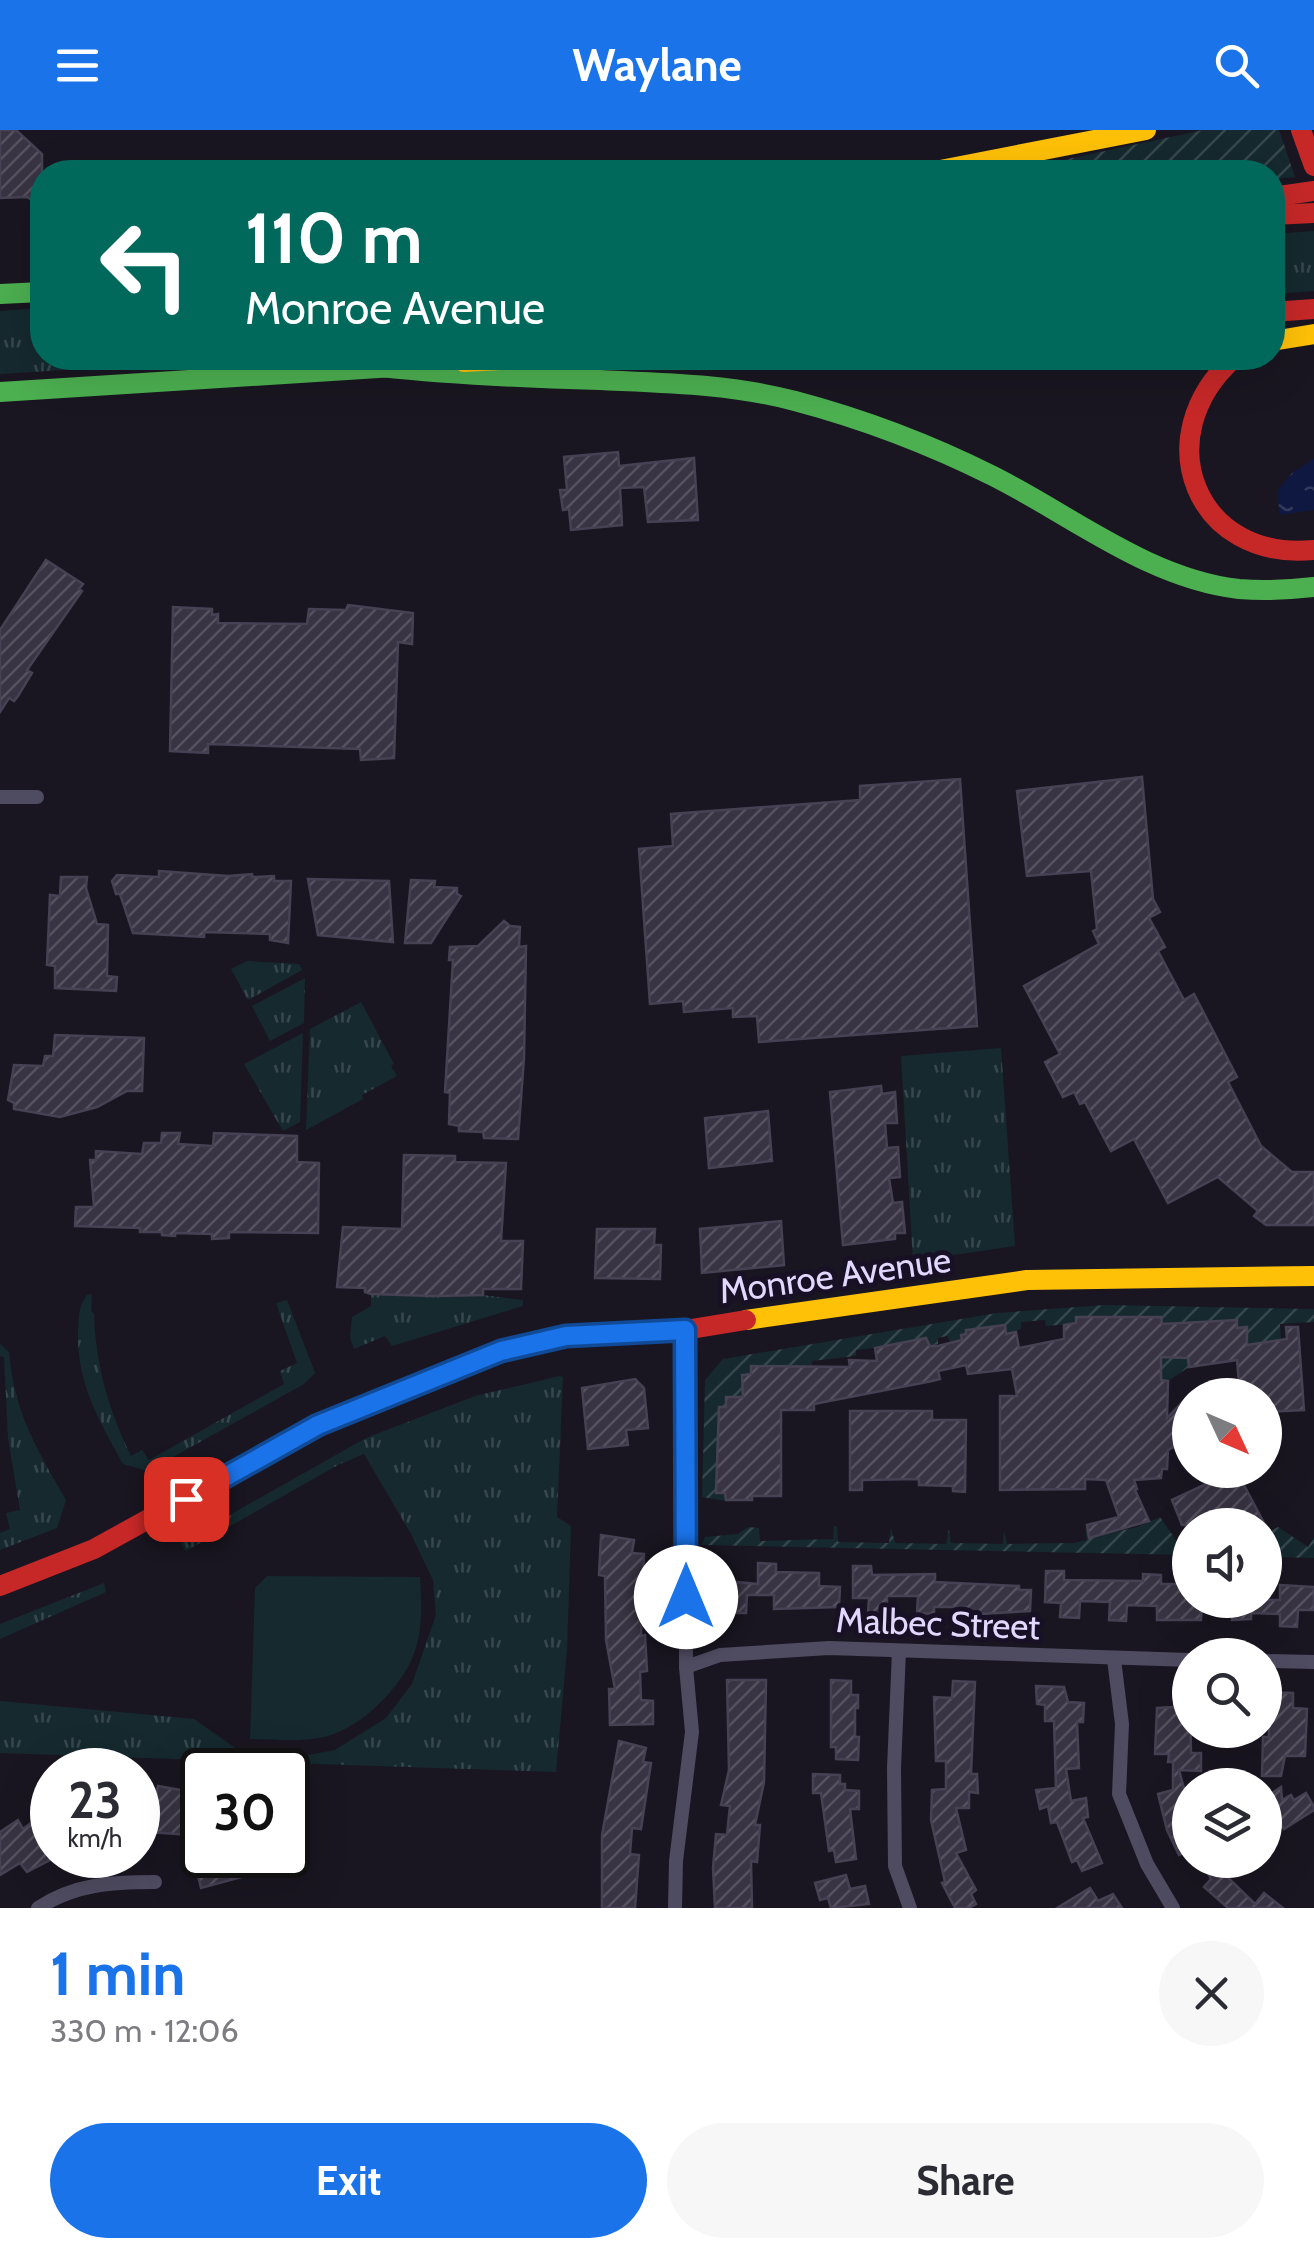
<!DOCTYPE html>
<meta charset="utf-8">
<style>
body{margin:0;font-family:Cabin,sans-serif;background:#f7f7f7;color:#2b2b33;height:100vh;display:flex;flex-direction:column;font-size:38px;white-space:nowrap}
*{box-sizing:border-box;margin:0}
p{font-size:32px;color:#7c7c81}
.icon{flex:none;width:55px;height:55px;fill:none;stroke:currentColor;stroke-width:2;stroke-linecap:round;stroke-linejoin:round}
.map{position:relative;height:1778px;overflow:hidden}
.details{display:flex;flex-direction:column;background:#fff;flex:1}
.details>*{flex:none}
.banner{position:absolute;left:30px;top:30px;width:1255px;height:210px;border-radius:40px;box-shadow:0 10px 40px #0002;background:#00695c;color:#fff;overflow:hidden}
.needle{width:65px;rotate:134deg}
.fabs{position:absolute;left:1172px;top:1248px;display:grid;gap:20px}
.fabs a{display:grid;place-items:center;width:110px;height:110px;border-radius:50%;background:#fff;box-shadow:0 10px 40px #0002;font-size:50px}
.speed{position:absolute;left:30px;top:1618px;display:flex;gap:20px;font-size:50px;font-weight:700;text-align:center}
.speed>*{display:grid;place-content:center;width:130px;height:130px;border-radius:50%;background:#fff;box-shadow:0 10px 40px #0002;line-height:1}
.speed small{font-size:25px;font-weight:400}
.speed .limit{border:5px solid #111;border-radius:15px;background:#fff;color:#111}
.pin{position:absolute;display:grid;place-items:center;width:85px;height:85px;color:#fff;margin:-42px;border-radius:20px;box-shadow:0 5px 15px #0006}
.me{position:absolute;width:110px;margin:-55px;rotate:0deg;stroke-linejoin:round;filter:drop-shadow(0 0 8px #0008)}
.turn{display:flex;align-items:center;gap:35px;height:210px;padding:0 50px;font-size:45px}
.turn .icon{width:130px;height:130px;stroke-width:2.5}
.turn b{display:block;font-size:70px;line-height:85px}
.round{display:grid;place-items:center;flex:none;width:105px;height:105px;border-radius:52px;background:#f7f7f7}
.headline{display:flex;align-items:center;justify-content:space-between;height:170px;padding:0 50px}
h1{font-size:60px;font-weight:700;line-height:75px;color:#1a73e8}
.cta{display:flex;gap:20px;margin-top:auto;padding:20px 50px}
.cta a{flex:1;height:115px;border-radius:60px;background:#1a73e8;color:#fff;font-size:40px;font-weight:700;line-height:115px;text-align:center}
.cta a+a{background:#f7f7f7;color:#2b2b33}
header{display:flex;justify-content:space-between;align-items:center;height:130px;padding:0 50px;background:#1a73e8;color:#fff;font-size:45px;font-weight:700}
.map>svg:first-child{display:block}
</style>
<header><svg class="icon" aria-label="menu" viewBox="0 0 24 24"><path d="M4 6h16M4 12h16M4 18h16"/></svg>Waylane<svg class="icon" aria-label="search" viewBox="0 0 24 24"><circle cx="10" cy="10" r="6"/><path d="M15 15l6 6"/></svg></header>
<div class="map">
<svg width="1314" height="1778" viewBox="0 0 1314 1778">
<defs>
<pattern id="grass-tufts" width="24" height="20" patternUnits="userSpaceOnUse" patternTransform="scale(2.5)"><rect width="24" height="20" fill="#15292e"/><path d="M3 7l-1-3M5 7V3M7 7l1-3M15 17l-1-3M17 17v-4M19 17l1-3" fill="none" stroke="#37474d"/></pattern>
<pattern id="garden-furrows" width="10" height="10" patternUnits="userSpaceOnUse" patternTransform="scale(2.5)"><rect width="10" height="10" fill="#15292e"/><path d="M-1 1l2-2M0 10L10 0M9 11l2-2" fill="none" stroke="#37474d"/></pattern>
<pattern id="water-ripples" width="26" height="14" patternUnits="userSpaceOnUse" patternTransform="scale(2.5)"><rect width="26" height="14" fill="#0e1840"/><path d="M2 4q2-2 4 0t4 0M15 11q2-2 4 0t4 0" fill="none" stroke="#31395c"/></pattern>
<pattern id="building-hatch" width="6" height="6" patternUnits="userSpaceOnUse" patternTransform="scale(2.5)"><rect width="6" height="6" fill="#393443"/><path d="M-1 1l2-2M0 6l6-6M5 7l2-2" fill="none" stroke="#55515f"/></pattern>
</defs>
<rect width="100%" height="100%" fill="#191621"/>
<g fill="url(#grass-tufts)">
<polygon points="1314,101 1314,161 1273,164 1273,104"/>
<polygon points="42,178 42,228 261,228 0,244 0,181"/>
<polygon points="247,831 299,834 302,840 248,870 231,839"/>
<polygon points="305,848 304,893 270,911 252,876"/>
<polygon points="361,872 394,934 391,936 397,946 362,965 363,969 306,1000 310,899"/>
<polygon points="303,903 300,992 283,1001 244,934"/>
<polygon points="1001,918 1015,1116 913,1131 901,926"/>
<path d="M92 1164 91 1182 94 1183C95 1233 109 1281 131 1326L142 1320 149 1330 284 1254 280 1241 297 1233 276 1173 287 1170 315 1243 304 1254 148 1341 123 1334C99 1290 77 1254 78 1202 79 1187 78 1177 87 1165Z"/>
<polygon points="371,1164 483,1165 523,1170 523,1176 392,1216 385,1206 354,1219 350,1208 352,1187 371,1176"/>
<path d="M0 1214 9 1222C14 1283 37 1319 66 1370L57 1398 0 1420V1403L10 1399 6 1383 20 1380 8 1308 4 1227 0 1226Z"/>
<polygon points="560,1246 563,1247 557,1387 571,1396 567,1520 556,1642 0,1623 0,1571 194,1589 238,1620 253,1624 303,1626 335,1620 386,1588 412,1554 436,1485 433,1450 411,1404 364,1324 338,1335 186,1421 180,1413 366,1308 475,1266"/>
<polygon points="104,1453 106,1462 0,1509 0,1494"/>
</g>
<g fill="url(#garden-furrows)">
<polygon points="1203,0 1279,0 1295,47 1273,49 1272,42 1007,42"/>
<polygon points="1105,1175 1314,1179 1314,1192 1280,1194 1281,1211 1247,1215 1247,1197 1237,1198 1236,1190 1216,1192 1178,1227 1188,1228 1189,1237 1168,1251 1161,1250 1161,1187 1046,1196 1045,1190 1021,1192 1021,1199 1006,1204 1004,1195 966,1200 966,1204 961,1205 962,1210 951,1213 947,1206 938,1208 938,1214 930,1216 929,1211 856,1220 856,1226 812,1231 811,1245 794,1239 793,1235 751,1236 751,1244 742,1245 743,1267 727,1267 726,1277 719,1278 727,1341 716,1342 716,1362 726,1362 726,1371 702,1367 705,1250 723,1229 997,1183"/>
<polygon points="1160,1387 1178,1413 1183,1412 1190,1418 1190,1425 701,1415 705,1407 738,1404 748,1397 759,1398 760,1411 833,1409 834,1396 837,1396 838,1412 889,1413 891,1398 895,1413 946,1414 949,1399 951,1413 1003,1414 1004,1400 1007,1414 1074,1413 1087,1410 1085,1397 1090,1408 1137,1397"/>
<polygon points="1278,1397 1308,1417 1314,1407 1314,1428 1265,1427 1265,1404"/>
</g>
<path fill="#15292e" d="M267 1446 420 1447C422 1475 423 1505 411 1531 396 1563 355 1603 319 1608 297 1612 272 1609 250 1609L255 1458Z"/>
<polygon fill="url(#water-ripples)" points="1314,329 1314,380 1279,385 1278,360 1293,342"/>
<g fill="url(#building-hatch)" stroke="#474154" stroke-width="2.5">
<polygon points="0,0 16,0 42,24 42,57 32,70 27,67 0,68"/>
<polygon points="618,322 619,336 694,328 698,390 648,392 644,357 620,358 622,395 571,400 569,379 563,380 560,360 567,360 564,327"/>
<polygon points="46,430 83,454 79,459 82,461 27,540 32,543 18,566 14,571 9,568 0,582 0,500"/>
<polygon points="348,475 413,483 412,514 398,512 394,628 361,630 360,619 208,614 208,623 170,621 173,477 212,479 212,485 218,484 218,493 307,494 309,479 346,480"/>
<polygon points="1142,647 1153,769 1160,782 1149,788 1165,817 1158,821 1184,870 1194,864 1237,947 1228,952 1261,1016 1292,1042 1314,1042 1314,1095 1266,1095 1254,1086 1258,1081 1218,1047 1168,1073 1134,1009 1111,1021 1085,972 1080,974 1074,962 1063,967 1045,932 1060,924 1024,856 1099,814 1093,801 1097,799 1091,741 1027,746 1017,661"/>
<polygon points="960,649 977,896 759,912 757,886 733,887 733,878 684,882 683,871 650,874 639,719 673,716 671,684 860,670 860,656"/>
<polygon points="159,741 228,746 252,744 252,747 274,746 274,751 291,751 288,813 270,810 270,804 204,802 204,807 133,803 120,764 116,764 112,751 117,745 159,747"/>
<polygon points="61,747 87,747 86,758 97,794 108,795 107,846 117,847 116,861 55,858 55,836 47,835 50,765 60,766"/>
<polygon points="308,749 389,751 393,812 318,805"/>
<polygon points="411,750 435,751 434,757 457,758 457,764 461,766 431,813 405,813"/>
<polygon points="504,791 510,796 520,797 519,817 526,816 524,928 518,1009 484,1008 483,1002 459,1001 459,996 449,994 450,963 445,962 453,830 449,830 450,817 478,816"/>
<polygon points="55,905 144,908 142,961 127,961 97,977 60,987 14,979 14,973 8,970 14,935 43,936 45,926 53,926"/>
<polygon points="881,956 882,964 895,962 897,993 885,993 887,1018 898,1017 900,1047 889,1048 893,1073 902,1072 905,1103 895,1103 895,1109 843,1115 830,962"/>
<polygon points="768,981 772,1031 709,1038 705,988"/>
<polygon points="162,1003 180,1003 178,1014 213,1016 214,1003 297,1006 297,1032 319,1033 318,1103 229,1102 229,1108 212,1109 212,1104 175,1103 175,1106 162,1105 162,1102 140,1102 140,1098 75,1096 76,1077 94,1077 90,1030 96,1030 96,1021 142,1024 144,1013 161,1013"/>
<polygon points="404,1025 455,1026 455,1032 506,1033 501,1111 523,1111 521,1159 483,1159 483,1165 433,1166 371,1164 365,1162 365,1158 337,1157 343,1097 402,1099"/>
<polygon points="781,1091 784,1135 702,1143 700,1099"/>
<polygon points="597,1099 655,1099 654,1115 661,1115 660,1149 595,1148"/>
<polygon points="1076,1187 1161,1187 1162,1194 1237,1190 1237,1198 1247,1197 1247,1215 1287,1209 1286,1197 1298,1197 1304,1280 1265,1282 1265,1265 1240,1265 1237,1230 1189,1237 1188,1228 1161,1227 1161,1250 1168,1251 1167,1288 1190,1264 1190,1309 1168,1320 1167,1339 1162,1339 1161,1348 1134,1350 1137,1359 1135,1360 1149,1391 1089,1408 1087,1395 1119,1387 1106,1350 1085,1349 1085,1359 1000,1360 1000,1266 1017,1266 1012,1239 968,1244 966,1235 938,1241 940,1249 932,1251 814,1274 814,1280 781,1280 781,1366 752,1366 752,1370 726,1370 725,1363 716,1363 719,1277 726,1277 726,1267 743,1267 742,1245 751,1244 751,1236 850,1237 849,1230 877,1231 875,1218 926,1208 930,1216 938,1216 962,1210 961,1205 966,1204 966,1200 1005,1195 1006,1204 1016,1202 1019,1218 1064,1209 1064,1195 1076,1193"/>
<polygon points="635,1249 644,1258 648,1298 626,1300 628,1315 588,1319 582,1258"/>
<polygon points="850,1281 932,1281 932,1290 966,1290 965,1362 953,1361 953,1356 919,1355 919,1349 862,1350 862,1360 850,1360"/>
<polygon points="1236,1340 1265,1395 1182,1395 1172,1370"/>
<polygon points="601,1405 634,1410 632,1423 644,1424 641,1506 645,1505 647,1541 640,1542 641,1570 653,1571 653,1594 610,1595 609,1559 615,1559 606,1510 605,1446 599,1445"/>
<polygon points="758,1433 776,1434 776,1442 819,1443 819,1456 840,1457 839,1477 774,1479 774,1465 747,1465 746,1483 730,1483 730,1476 716,1475 717,1450 758,1454"/>
<polygon points="853,1436 871,1436 872,1445 935,1444 935,1452 1019,1456 1019,1460 1031,1460 1030,1481 965,1485 965,1477 934,1477 934,1484 917,1483 918,1466 887,1466 887,1483 868,1483 869,1468 853,1468"/>
<polygon points="1046,1441 1064,1441 1064,1450 1143,1451 1143,1444 1161,1445 1161,1454 1190,1454 1190,1470 1202,1470 1201,1490 1157,1490 1157,1476 1127,1475 1126,1491 1109,1490 1110,1472 1080,1471 1079,1488 1060,1487 1061,1473 1045,1472"/>
<polygon points="1280,1455 1314,1457 1314,1480 1298,1480 1297,1497 1280,1496 1280,1484 1251,1483 1251,1489 1232,1490 1233,1470 1280,1470"/>
<polygon points="727,1550 766,1550 764,1652 755,1695 760,1695 757,1732 751,1731 752,1778 715,1778 713,1738 716,1704 727,1705 730,1676 721,1675 729,1640"/>
<polygon points="831,1550 851,1551 851,1565 858,1565 858,1578 855,1578 855,1607 859,1607 858,1630 836,1629 836,1617 831,1617"/>
<polygon points="953,1551 975,1552 971,1644 977,1644 978,1663 969,1662 969,1678 956,1678 966,1720 956,1723 976,1760 971,1764 976,1774 969,1778 955,1778 942,1753 945,1752 931,1690 932,1660 946,1659 946,1631 936,1631 934,1567 952,1568"/>
<polygon points="1036,1556 1064,1557 1068,1572 1084,1573 1083,1592 1077,1592 1079,1638 1066,1639 1071,1671 1086,1668 1088,1687 1083,1688 1102,1733 1082,1741 1077,1730 1072,1732 1057,1692 1051,1693 1048,1676 1040,1679 1036,1660 1056,1658 1054,1591 1045,1591 1045,1575 1037,1574"/>
<polygon points="1265,1562 1293,1563 1293,1578 1307,1579 1305,1626 1285,1626 1281,1646 1262,1646 1263,1607 1269,1607 1269,1580 1265,1580"/>
<polygon points="1175,1570 1190,1572 1191,1623 1201,1623 1201,1641 1179,1640 1190,1681 1190,1719 1179,1725 1167,1700 1158,1664 1173,1660 1173,1632 1168,1632 1169,1624 1155,1624 1157,1578 1174,1577"/>
<polygon points="619,1611 646,1618 643,1632 651,1633 641,1699 632,1698 630,1724 639,1725 635,1778 602,1778 602,1705"/>
<polygon points="813,1644 840,1645 840,1654 845,1654 845,1660 859,1661 859,1679 850,1679 856,1729 836,1732 834,1720 829,1721 821,1663 813,1663"/>
<polygon points="158,1656 198,1663 190,1705 149,1702"/>
<polygon points="1281,1657 1282,1670 1291,1665 1294,1670 1306,1663 1314,1677 1314,1680 1284,1699 1275,1685 1265,1692 1265,1668"/>
<polygon points="52,1684 52,1729 27,1742 20,1733 0,1745 0,1702 18,1690 23,1699 38,1688"/>
<polygon points="204,1725 235,1725 242,1747 201,1758 195,1733 205,1730"/>
<polygon points="1201,1730 1210,1730 1255,1774 1264,1763 1283,1778 1228,1778 1204,1757 1211,1749"/>
<polygon points="846,1745 850,1759 865,1756 869,1774 831,1778 828,1768 820,1770 815,1753"/>
<polygon points="1090,1758 1098,1771 1113,1764 1122,1778 1057,1778"/>
</g>
<g fill="none" stroke-linecap="round" stroke-linejoin="round">
<g stroke="#4f4b61" stroke-width="14">
<polyline points="0,667 37,667"/>
<polyline points="899,1521 894,1638 895,1736 910,1778"/>
<polyline points="1114,1529 1122,1594 1119,1664 1147,1734 1173,1778"/>
<polyline points="1265,1531 1314,1532"/>
<polyline points="686,1537 720,1525 829,1518 1190,1530"/>
<path d="M38 1778C75 1754 112 1752 155 1752"/>
<polyline points="675,1778 676,1731 692,1602 686,1537 685,1200"/>
</g>
<g stroke="#4caf50" stroke-width="20">
<polyline points="0,164 42,162"/>
<path d="M381 237C454 245 527 248 600 250 666 253 731 254 795 271 863 289 929 314 993 346 1071 385 1149 449 1239 459 1264 461 1288 460 1314 457"/>
<polyline points="0,262 394,237"/>
</g>
<g stroke="#ffc107" stroke-width="20">
<polyline points="930,42 1146,0"/>
<polyline points="1272,211 1314,204"/>
<polyline points="464,232 540,228"/>
<polyline points="746,1190 1027,1150 1314,1146"/>
</g>
<g stroke="#c62828" stroke-width="20">
<polyline points="1301,0 1314,36"/>
<polyline points="1272,67 1314,61"/>
<polyline points="1272,85 1314,83"/>
<polyline points="1272,182 1314,179"/>
<path d="M1234 228C1146 307 1196 432 1314 420"/>
<polyline points="0,1456 94,1419 319,1295 501,1221 566,1206 685,1200 746,1190"/>
</g>
</g>
<g fill="none" stroke-linecap="round" stroke-linejoin="round">
<defs>
<polyline id="route" points="186,1369 318,1295 501,1221 566,1206 685,1200 686,1467"/>
</defs>
<use href="#route" stroke="#114b97" stroke-width="25"/>
<use href="#route" stroke="#1a73e8" stroke-width="18"/>
</g>
<g text-anchor="middle" dominant-baseline="central" stroke-width="10" stroke-linejoin="round" paint-order="stroke">
<g font-size="35" fill="#e2d8fd" stroke="#181126">
<text transform="translate(835 1145) rotate(-8)">Monroe Avenue</text>
<text transform="translate(938 1493) rotate(2)">Malbec Street</text>
</g>
</g>
</svg>
<div class="fabs">
<a><svg class="needle" viewBox="-14 -14 28 28"><path d="M0-13l5 13h-10z" fill="#e53935"/><path d="M0 13l5-13h-10z" fill="#7c7c81"/></svg></a>
<a><svg class="icon" aria-label="sound" viewBox="0 0 24 24"><path d="M4 9h4l5-4v14l-5-4H4zM17 9q2 3 0 6"/></svg></a>
<a><svg class="icon" aria-label="search" viewBox="0 0 24 24"><circle cx="10" cy="10" r="6"/><path d="M15 15l6 6"/></svg></a>
<a><svg class="icon" aria-label="layers" viewBox="0 0 24 24"><path d="M12 4l9 5-9 5-9-5zM3 14l9 5 9-5"/></svg></a>
</div>
<div class="speed"><div>23<small>km/h</small></div><div class="limit">30</div></div>
<div class="pin" style="left:186px;top:1369px;background:#d93025"><svg class="icon" aria-label="arrive" viewBox="0 0 24 24"><path d="M6 21V4h12l-3 4 3 4H6"/></svg></div>
<svg class="me" style="left:686px;top:1467px" viewBox="-20 -20 40 40"><circle r="19" fill="#fff"/><path d="M0-13L10 11 0 6-10 11z" fill="#1a73e8"/></svg>
<div class="banner">
<div class="turn"><svg class="icon" aria-label="left" viewBox="0 0 24 24"><path d="M17 20v-9H6M10 6l-5 5 5 5"/></svg><div><b>110 m</b>Monroe Avenue</div></div>
</div>
</div>
<section class="details">
<div class="headline"><div><h1>1 min</h1><p>330 m · 12:06</p></div><a class="round"><svg class="icon" aria-label="close" viewBox="0 0 24 24"><path d="M6 6l12 12M18 6L6 18"/></svg></a></div>
<div class="cta"><a>Exit</a><a>Share</a></div>
</section>
